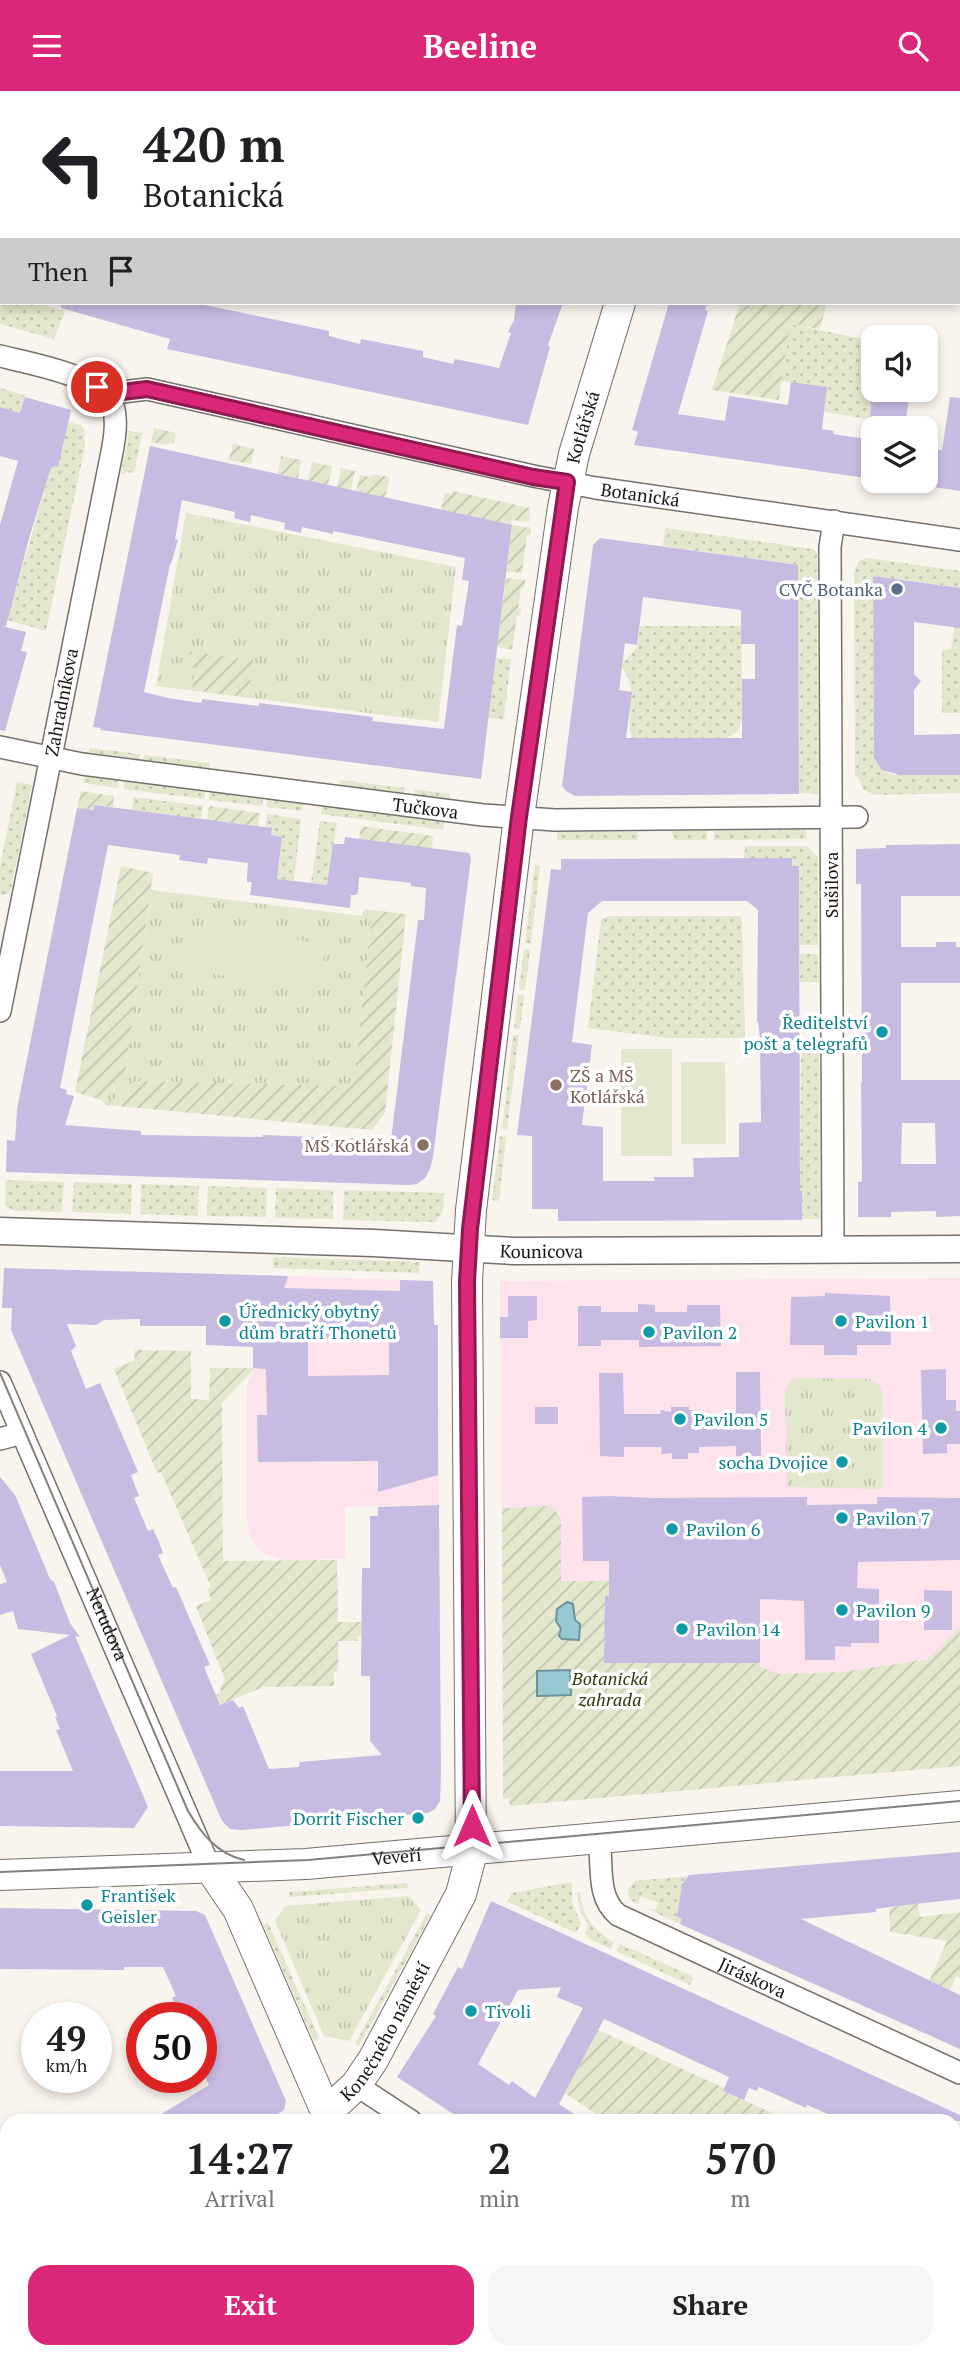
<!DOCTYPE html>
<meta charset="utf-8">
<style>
body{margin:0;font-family:"PT Serif",serif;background:#f6f6f6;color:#202124;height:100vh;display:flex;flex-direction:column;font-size:26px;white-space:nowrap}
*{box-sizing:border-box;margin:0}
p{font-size:23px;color:#757577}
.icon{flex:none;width:38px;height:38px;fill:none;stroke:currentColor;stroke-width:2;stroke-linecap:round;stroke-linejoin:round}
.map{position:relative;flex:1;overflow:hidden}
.details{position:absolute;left:0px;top:2023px;width:961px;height:245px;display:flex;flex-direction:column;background:#fff;border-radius:21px 21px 0 0;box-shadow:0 4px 10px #0003}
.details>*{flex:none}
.guide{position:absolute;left:0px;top:0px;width:961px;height:214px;box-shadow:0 4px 10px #0003;background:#fff;color:#202124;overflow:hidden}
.buttons{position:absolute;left:861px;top:234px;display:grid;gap:14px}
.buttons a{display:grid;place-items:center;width:77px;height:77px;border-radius:14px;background:#fff;box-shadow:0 4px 10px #0003;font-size:35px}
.speed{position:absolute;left:21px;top:1911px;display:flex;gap:14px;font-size:35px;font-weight:700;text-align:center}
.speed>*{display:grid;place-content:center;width:91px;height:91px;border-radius:50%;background:#fff;box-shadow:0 4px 10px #0003;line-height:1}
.speed small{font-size:18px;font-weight:400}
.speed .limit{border:10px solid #d22;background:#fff;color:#111}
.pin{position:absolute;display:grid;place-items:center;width:60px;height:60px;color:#fff;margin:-30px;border:4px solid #fff;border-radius:50%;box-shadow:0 2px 7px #0007}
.me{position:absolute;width:77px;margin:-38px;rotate:0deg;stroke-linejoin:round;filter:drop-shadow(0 0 5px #0008)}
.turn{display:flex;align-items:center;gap:24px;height:147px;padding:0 28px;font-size:32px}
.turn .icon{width:91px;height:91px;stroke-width:2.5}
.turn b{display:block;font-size:49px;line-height:60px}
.then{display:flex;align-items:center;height:66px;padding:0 28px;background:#0003;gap:14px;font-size:26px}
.eta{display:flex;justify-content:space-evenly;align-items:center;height:119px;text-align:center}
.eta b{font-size:42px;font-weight:600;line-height:49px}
.action{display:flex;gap:14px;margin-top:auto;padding:14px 28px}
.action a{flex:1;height:80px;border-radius:21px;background:#db2777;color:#fff;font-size:28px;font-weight:600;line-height:80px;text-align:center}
.action a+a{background:#f6f6f6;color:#202124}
header{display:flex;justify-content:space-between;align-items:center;height:91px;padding:0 28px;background:#db2777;color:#fff;font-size:32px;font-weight:600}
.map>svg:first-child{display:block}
</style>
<header><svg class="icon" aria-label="menu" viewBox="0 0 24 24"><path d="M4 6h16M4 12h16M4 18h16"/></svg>Beeline<svg class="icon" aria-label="search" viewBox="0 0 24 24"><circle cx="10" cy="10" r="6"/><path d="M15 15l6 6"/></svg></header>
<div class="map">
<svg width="960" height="2268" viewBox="0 0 960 2268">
<defs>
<pattern id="grass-dots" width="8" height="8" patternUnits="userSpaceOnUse" patternTransform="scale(1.75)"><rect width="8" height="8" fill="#e3e7cd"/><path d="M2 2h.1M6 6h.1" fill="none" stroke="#c2c5af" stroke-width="1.8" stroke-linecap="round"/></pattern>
<pattern id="park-tufts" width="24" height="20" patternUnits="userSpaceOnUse" patternTransform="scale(1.75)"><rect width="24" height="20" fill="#e3e7cd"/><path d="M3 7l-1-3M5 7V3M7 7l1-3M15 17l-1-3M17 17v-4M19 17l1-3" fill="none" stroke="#c2c5af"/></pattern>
<pattern id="garden-furrows" width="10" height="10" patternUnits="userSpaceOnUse" patternTransform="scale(1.75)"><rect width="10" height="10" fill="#e3e7cd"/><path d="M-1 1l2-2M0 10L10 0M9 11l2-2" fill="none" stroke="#c2c5af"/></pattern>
</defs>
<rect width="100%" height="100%" fill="#faf4ee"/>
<g fill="#fde3ec">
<polygon points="260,1184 433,1190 434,1234 438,1234 439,1414 345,1416 345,1467 285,1470 262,1462 253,1451 247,1431 247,1295 255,1277"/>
<polygon points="960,1187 960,1536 930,1568 842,1581 779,1583 760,1576 760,1490 561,1490 561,1428 551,1415 502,1417 500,1190"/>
</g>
<g fill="url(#grass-dots)">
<polygon points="88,0 194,0 87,2"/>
<polygon points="0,182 2,212 36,212 65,220 54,248 0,233"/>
<polygon points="790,233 873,250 873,299 921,299 920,309 873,302 869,328 824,321 827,296 781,290"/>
<polygon points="0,297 24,304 25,306 20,322 0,316"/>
<polygon points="68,331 81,334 84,338 85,355 46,540 7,529 52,374 58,375"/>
<polygon points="129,340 142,342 134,382 126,381 124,383 121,383"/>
<polygon points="665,437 813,458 817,462 818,703 799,702 798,474 663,455"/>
<polygon points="868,467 960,480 960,497 873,485 874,667 882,679 893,684 960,684 960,702 876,704 864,699 858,686 855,685 854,481 859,470"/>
<polygon points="960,502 960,622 942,622 942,559 951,558"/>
<path d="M640 535H741L743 628 737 641 726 647 632 648C624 623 640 597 622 577L623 571 637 557Z"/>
<polygon points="496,567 511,568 504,628 488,627"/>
<polygon points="89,657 140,663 139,668 89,661"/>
<polygon points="144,664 210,672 209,677 143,669"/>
<polygon points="84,685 118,689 118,697 83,692"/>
<polygon points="341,689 405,697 404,703 340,695"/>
<polygon points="125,690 205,701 204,708 124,698"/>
<polygon points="17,691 32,694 11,798 8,803 0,804 0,776"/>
<polygon points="415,698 450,703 449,709 414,704"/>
<polygon points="210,701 263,708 262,715 209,709"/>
<polygon points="133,706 203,715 201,728 132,719"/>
<polygon points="267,708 303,713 302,720 266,716"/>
<polygon points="322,715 444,731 443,739 321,723"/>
<polygon points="267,723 301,728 294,790 277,788 282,746 271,744 271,737 265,736"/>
<polygon points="320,730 337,732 327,794 311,792"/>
<polygon points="806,739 807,748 714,749 714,740"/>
<polygon points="671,740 707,740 707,749 675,749"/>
<rect x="557" y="741" width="81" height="8"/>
<polygon points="745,755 807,755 818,766 818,854 799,854 799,776 796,777 744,767"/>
<polygon points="535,774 540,775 531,853 525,852"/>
<polygon points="607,825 740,825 742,828 745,947 669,947 588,937 601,829"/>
<polygon points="524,858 530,859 525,899 519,898"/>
<polygon points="799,863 818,863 819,891 800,891"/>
<polygon points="518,904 524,904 520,938 514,938"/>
<polygon points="513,944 519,944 507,1039 502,1038"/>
<polygon points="819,946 820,1128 802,1128 802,1101 800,1100 801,947"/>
<polygon points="500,1045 506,1046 499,1110 492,1109"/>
<polygon points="6,1089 64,1091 62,1121 15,1120 5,1115"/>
<polygon points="74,1091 132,1093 131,1123 72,1121"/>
<polygon points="141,1093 199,1095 198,1125 140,1123"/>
<polygon points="208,1095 267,1097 266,1126 207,1125"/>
<polygon points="276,1097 333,1099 333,1128 275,1127"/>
<polygon points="344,1099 444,1102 443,1119 436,1131 343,1129"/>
<polygon points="273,1166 420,1171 419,1182 273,1177"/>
<path d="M689 1785 688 1790H683L677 1826 682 1828 680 1833 646 1817 655 1819 658 1812 641 1805 638 1811 640 1814C632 1811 626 1806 629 1797L635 1790Z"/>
<polygon points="572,1791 572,1811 581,1833 576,1842 508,1811 511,1802"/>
<polygon points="407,1792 408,1797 290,1806 289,1801"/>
<path d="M577 1801H580C581 1824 594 1840 614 1851L611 1858 591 1849 585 1842 588 1834 580 1820Z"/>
<polygon points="427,1822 431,1824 359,1955 355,1953"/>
<polygon points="268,1832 319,1947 314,1950 263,1834"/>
<polygon points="620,1853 694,1886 690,1894 616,1860"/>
</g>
<g fill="url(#park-tufts)">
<polygon points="186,422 456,476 438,631 156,595"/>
<polygon points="151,799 362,825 364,818 372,819 354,990 346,995 136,990 106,1014 101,1009 124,990"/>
<polygon points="795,1287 869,1288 880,1294 882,1300 883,1396 880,1398 787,1396 785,1300 790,1290"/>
<polygon points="408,1805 421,1819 349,1950 324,1945 275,1830 285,1815"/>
</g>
<g fill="url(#garden-furrows)">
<polygon points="740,212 827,212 820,238 790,233 779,309 712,299"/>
<polygon points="154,337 176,342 174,351 166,354 151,351"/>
<polygon points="233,353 254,358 251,373 229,369"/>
<polygon points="281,365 301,369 298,387 278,383"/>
<polygon points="312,371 332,375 328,394 308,390"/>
<polygon points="341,377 355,380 351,399 337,396"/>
<polygon points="372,383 390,386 385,407 356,400 360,384 371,386"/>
<polygon points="453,400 530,417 529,431 512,429 511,434 441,419 445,402 452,403"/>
<polygon points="512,434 531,437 531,444 527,444 522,482 507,480"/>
<polygon points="506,487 525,489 524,497 521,497 518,517 521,517 520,525 517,525 512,559 497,556"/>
<polygon points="190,561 253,569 249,606 192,599 195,577 187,575"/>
<polygon points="81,700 114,705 113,716 95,714 94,719 77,717"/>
<polygon points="209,715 260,722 258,735 207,729"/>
<polygon points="361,735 433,745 432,758 359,748"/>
<polygon points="121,775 153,782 124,990 101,1009 75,1001"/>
<polygon points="372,819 406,823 385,1022 372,1039 106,1014 136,990 346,995 354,990"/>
<polygon points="135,1259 191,1260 191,1308 209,1309 210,1277 255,1277 222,1312 223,1470 337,1469 338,1531 374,1531 361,1541 361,1544 357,1545 358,1550 338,1550 338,1580 334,1580 334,1595 263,1596 220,1614 216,1604 221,1601 220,1597 225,1589 196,1515 211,1509 207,1498 211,1496 161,1381 157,1382 114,1278 134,1270"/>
<polygon points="551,1415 561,1427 561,1490 760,1490 760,1576 779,1583 842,1581 930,1568 960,1536 960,1675 510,1715 509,1708 503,1708 502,1417"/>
<polygon points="918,1813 920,1826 960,1821 960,1887 956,1885 950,1899 929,1890 947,1850 890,1841 889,1816"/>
<polygon points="598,1939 724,1997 723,2000 790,2030 606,2030 565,2002"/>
<polygon points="954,2108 960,2110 960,2192 954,2188 958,2173 954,2171"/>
<polygon points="954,2214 960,2218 960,2260 955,2268 930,2268 920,2261 954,2261"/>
</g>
<g fill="#e3e7cd">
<polygon points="194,834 326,853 319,899 187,879"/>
<rect x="621" y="958" width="51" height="107"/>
<polygon points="681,971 725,971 726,1053 681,1053"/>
</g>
<g fill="#96c9d4" stroke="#70939a" stroke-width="2">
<polygon points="567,1511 573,1513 575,1529 580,1533 579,1549 562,1548 559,1545 561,1538 556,1530 557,1518"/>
<polygon points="570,1579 571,1604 537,1605 537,1580"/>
</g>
<g fill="#c8bbe2" fill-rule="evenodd">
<polygon points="61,212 195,212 329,240 329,245 360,253 361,248 423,260 423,266 453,273 455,268 499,277 511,242 508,241 514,229 516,212 563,212 548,254 550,256 528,334 167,258 170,248 61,217"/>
<polygon points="669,212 707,212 705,219 708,220 678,323 725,330 729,305 788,314 791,291 827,296 822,338 834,340 833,343 873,349 873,388 634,354 638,341 632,339"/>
<polygon points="873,302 909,307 905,335 892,333 891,338 868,338"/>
<polygon points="25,306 71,319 58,376 52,374 30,444 6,535 1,535 26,541 21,560 27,561 5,640 0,639 0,434 18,370 0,365 0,316 20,322"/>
<polygon points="950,306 960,307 960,400 926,395 926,357 942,359"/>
<path d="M150 355 512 434 481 688 100 639 101 637 93 636ZM182 409 235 421 234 427 250 431 251 424 285 432 284 438 301 442 302 436 333 443V440L465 467 462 489 469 490 462 535 457 534 444 638 372 630 373 626 259 612V615L202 608 201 612 168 607 144 601 170 473H171L178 449 175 448Z"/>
<path d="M600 447 798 474 799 703 575 705 566 700 562 695 593 454ZM643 506 741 519V553H755V588H742V647H626L632 601 619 599 625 552 637 554Z"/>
<polygon points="873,485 960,497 960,537 914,531 914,583 921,590 914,599 914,644 960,643 960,684 899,684 882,679 874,667"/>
<path d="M94 714 272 737 271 744 282 746 277 788 311 792 327 794 333 753H344L345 746 469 762 471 767 433 1066 430 1078 425 1087 417 1093 409 1094 6 1081 7 1049 15 1050 17 1018 77 717 94 719ZM108 754 180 764 179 769 207 773 208 767 248 772 247 787V791H252L250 804 350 817 351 804H356L358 801 359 786 411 792V795L426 797 424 829H418L391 1049 263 1044V1046L141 1044V1040L65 1034 74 1005 66 1003 67 999 60 997Z"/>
<path d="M960 753V805H901V856H936V851H956V856H960V892H901V989H960V1125L936 1126V1120L891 1121V1126H858V1091H862L861 992 862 991 861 793H856V758L886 757V754ZM902 1032H935L936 1073H901Z"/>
<path d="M792 767V775H799L800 1100H802V1129L558 1130V1118H532V1045L517 1044 551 778 561 779V768ZM602 810H747L758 819 757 931H758L760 947 761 1031 739 1032V1066L693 1067 694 1086H654L655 1090H603V1036L582 1034 592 954 572 951 588 822Z"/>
<path d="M4 1177 288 1185 284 1197 400 1200V1189L433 1190 434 1234H438V1384L378 1401V1370L258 1371 257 1324H267L266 1278 253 1277V1256L206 1254V1235H140V1228L104 1229 96 1234 67 1233 76 1255 71 1260 86 1298 100 1292 138 1381 131 1384 139 1405 134 1407 148 1440 153 1438 159 1451 163 1462 158 1464 173 1497 176 1496 210 1574 204 1576 220 1614 233 1609 239 1617 243 1615 269 1678 299 1676 300 1671 382 1664 370 1650V1585H361L362 1477H370V1425H378V1416L439 1414 441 1683 440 1710 435 1718 428 1722 242 1739 230 1738 222 1730 11 1239 12 1217H2ZM308 1247 389 1249V1284L308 1285Z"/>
<polygon points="825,1202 890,1205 891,1254 857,1254 857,1264 824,1264 824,1254 790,1254 791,1206 825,1205"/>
<polygon points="508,1205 537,1205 537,1229 528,1230 528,1247 500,1247 500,1226 508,1226"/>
<polygon points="638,1213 655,1214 655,1221 687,1221 687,1214 720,1214 721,1255 639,1256 639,1249 601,1249 601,1255 578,1255 578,1215 601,1215 601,1221 638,1221"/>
<polygon points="946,1278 946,1309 956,1309 956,1320 960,1320 960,1353 947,1353 947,1362 923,1363 921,1279"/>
<polygon points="736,1281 760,1281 761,1365 736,1365 736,1355 699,1356 699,1362 688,1362 688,1368 672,1368 672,1362 661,1363 662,1356 624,1356 624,1366 600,1365 599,1282 623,1282 624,1323 660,1323 661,1319 671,1321 671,1316 689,1316 689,1319 699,1319 699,1323 736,1322"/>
<rect x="535" y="1316" width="23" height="17"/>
<polygon points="0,1386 15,1404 50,1488 54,1491 70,1532 80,1546 75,1545 148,1716 134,1737 0,1735 0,1680 73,1680 56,1639 60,1638 55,1626 57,1625 31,1563 70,1544 18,1538 13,1520 0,1524 0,1493 7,1491 0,1474"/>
<polygon points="609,1405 653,1407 807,1406 807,1414 877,1413 877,1406 960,1407 960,1469 858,1471 857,1497 879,1498 879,1552 851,1552 851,1556 835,1555 835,1569 805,1569 804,1510 760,1508 760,1572 604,1572 605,1505 609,1505 609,1470 583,1470 582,1406"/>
<polygon points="924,1499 952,1500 952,1539 924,1539"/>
<polygon points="960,1761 960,1808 889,1816 876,1818 876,1821 801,1828 960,1904 960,1958 691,1838 680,1833 682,1828 677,1826 682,1793 689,1784"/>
<path d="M491 1810 960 2024V2030H844L807 2014 806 2017 759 1996 757 2000 749 1997 744 2009 723 2000 729 1986 604 1928 559 2013 585 2030H464L397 1986 436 1925 433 1923 458 1876 462 1878ZM561 1896 557 1906 583 1917 535 2007 512 1990 509 1994 478 1973 518 1899Z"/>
<polygon points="0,1817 196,1820 205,1824 286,2010 284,2019 267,2030 150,2030 209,1994 201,1976 201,1927 180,1927 172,1907 176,1905 163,1876 124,1876 124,1879 0,1878"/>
</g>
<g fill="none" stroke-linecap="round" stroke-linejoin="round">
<defs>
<g id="minor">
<polyline points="646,0 652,2"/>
<polyline points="959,92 960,92"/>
<path d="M0 265C27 272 105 285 113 315 119 335 112 360 108 381L0 920"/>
<path id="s1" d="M106 303 147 298 533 385 596 397 960 449"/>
<path id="s2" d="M0 656 82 673 483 724 555 729 857 726"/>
<polyline points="833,1159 830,456 834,430"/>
<polyline points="0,1291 210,1777"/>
<polyline points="0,1348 22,1342"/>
<path id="s3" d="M599 1748C603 1774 596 1806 618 1824L960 1982"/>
<polyline points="356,1994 411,2030"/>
<polyline points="0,2207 7,2203"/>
<polyline points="317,2261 320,2268"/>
<polyline points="758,2261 768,2268"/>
</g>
<g id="tertiary">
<path id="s4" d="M0 1140 374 1152 514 1160 960 1158"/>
</g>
<g id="secondary">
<polyline points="684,2 685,0"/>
<polyline points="210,1777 238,1818 330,2030"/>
<path id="s5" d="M0 1784 306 1773 960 1715"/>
<path id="s6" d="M326 2022 356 1994 373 1969 461 1803 471 1765 467 1191 471 1119 519 726 563 416 574 363 620 212"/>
<polyline points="431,2261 435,2268"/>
</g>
</defs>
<use href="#minor" stroke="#75706b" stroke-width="24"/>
<use href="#tertiary" stroke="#75706b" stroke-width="29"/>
<use href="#secondary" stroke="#75706b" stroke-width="32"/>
<use href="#minor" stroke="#fff" stroke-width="21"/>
<use href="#tertiary" stroke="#fff" stroke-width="26"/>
<use href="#secondary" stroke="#fff" stroke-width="30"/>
<g stroke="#83807b" stroke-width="2">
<path id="s7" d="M0 1282 188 1720C201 1742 217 1763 244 1769"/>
<polyline points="0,1781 308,1769 960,1710"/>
</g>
</g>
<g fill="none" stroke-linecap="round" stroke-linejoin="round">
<defs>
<polyline id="route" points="97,296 106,303 147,298 533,386 567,391 519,726 470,1138 467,1191 472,1735"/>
</defs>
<use href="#route" stroke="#8e194d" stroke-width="18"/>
<use href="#route" stroke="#db2777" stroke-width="12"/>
</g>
<circle fill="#5c6f8a" stroke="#fff" stroke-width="2.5" cx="897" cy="498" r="7"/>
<g fill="#0f9aa8" stroke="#fff" stroke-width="2.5">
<circle cx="882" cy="941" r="7"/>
<circle cx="225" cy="1230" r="7"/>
<circle cx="841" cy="1230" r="7"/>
<circle cx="649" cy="1241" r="7"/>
<circle cx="680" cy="1328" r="7"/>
<circle cx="941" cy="1337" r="7"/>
<circle cx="842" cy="1371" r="7"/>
<circle cx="842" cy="1427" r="7"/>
<circle cx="672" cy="1438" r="7"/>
<circle cx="842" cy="1519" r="7"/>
<circle cx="682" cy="1538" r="7"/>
<circle cx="418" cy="1727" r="7"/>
<circle cx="87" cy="1814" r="7"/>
<circle cx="471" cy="1920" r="7"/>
</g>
<g fill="#8d6e63" stroke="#fff" stroke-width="2.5">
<circle cx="556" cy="994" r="7"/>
<circle cx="423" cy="1054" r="7"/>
</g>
<g text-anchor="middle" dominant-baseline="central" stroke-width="7" stroke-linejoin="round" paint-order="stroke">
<g font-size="18" fill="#171512" stroke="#fff">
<text stroke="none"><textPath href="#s6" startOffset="1736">Kotlářská</textPath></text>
<text stroke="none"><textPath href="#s1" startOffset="546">Botanická</textPath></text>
<text transform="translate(61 611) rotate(-79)">Zahradníkova</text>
<text stroke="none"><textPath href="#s2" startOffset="430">Tučkova</textPath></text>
<text transform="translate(831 794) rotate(-90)">Sušilova</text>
<text stroke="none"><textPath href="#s4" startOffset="542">Kounicova</textPath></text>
<text stroke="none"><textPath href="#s7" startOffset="273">Nerudova</textPath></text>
<text stroke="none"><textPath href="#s5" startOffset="397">Veveří</textPath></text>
<text stroke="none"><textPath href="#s3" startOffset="229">Jiráskova</textPath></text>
<text stroke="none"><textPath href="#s6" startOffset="102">Konečného náměstí</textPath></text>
</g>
<g font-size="18" fill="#4e5e75" stroke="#fff" text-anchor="end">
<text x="883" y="498">CVČ Botanka</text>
</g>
<g font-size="18" fill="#0d838f" stroke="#fff" text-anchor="start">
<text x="868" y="931" text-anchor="end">Ředitelství<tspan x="868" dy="21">pošt a telegrafů</tspan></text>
<text x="239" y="1220">Úřednický obytný<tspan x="239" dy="21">dům bratří Thonetů</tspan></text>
<text x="855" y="1230">Pavilon 1</text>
<text x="663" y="1241">Pavilon 2</text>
<text x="694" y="1328">Pavilon 5</text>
<text x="927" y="1337" text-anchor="end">Pavilon 4</text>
<text x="828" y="1371" text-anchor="end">socha Dvojice</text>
<text x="856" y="1427">Pavilon 7</text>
<text x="686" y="1438">Pavilon 6</text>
<text x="856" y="1519">Pavilon 9</text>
<text x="696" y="1538">Pavilon 14</text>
<text x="404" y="1727" text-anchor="end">Dorrit Fischer</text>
<text x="101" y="1804">František<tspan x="101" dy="21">Geisler</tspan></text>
<text x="485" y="1920">Tivoli</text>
</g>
<g font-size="18" fill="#785e54" stroke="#fff" text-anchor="start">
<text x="570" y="984">ZŠ a MŠ<tspan x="570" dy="21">Kotlářská</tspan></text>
<text x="409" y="1054" text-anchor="end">MŠ Kotlářská</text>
</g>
<g font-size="18" font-style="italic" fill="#303402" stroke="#fff">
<text x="610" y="1587">Botanická<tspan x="610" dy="21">zahrada</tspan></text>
</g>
</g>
</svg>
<div class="buttons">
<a><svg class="icon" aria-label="sound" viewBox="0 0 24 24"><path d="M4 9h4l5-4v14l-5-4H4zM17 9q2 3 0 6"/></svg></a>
<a><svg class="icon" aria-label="layers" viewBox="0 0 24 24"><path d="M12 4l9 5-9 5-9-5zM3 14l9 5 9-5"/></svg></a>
</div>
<div class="speed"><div>49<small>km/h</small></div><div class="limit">50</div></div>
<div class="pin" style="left:97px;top:296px;background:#d93025"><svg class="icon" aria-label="arrive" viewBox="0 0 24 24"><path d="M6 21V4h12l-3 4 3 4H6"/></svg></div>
<svg class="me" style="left:472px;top:1735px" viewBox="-20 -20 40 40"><path d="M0-17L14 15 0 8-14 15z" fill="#db2777" stroke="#fff" stroke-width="4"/></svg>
<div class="guide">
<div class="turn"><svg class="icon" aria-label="left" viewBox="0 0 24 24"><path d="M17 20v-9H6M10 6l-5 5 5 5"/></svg><div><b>420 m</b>Botanická</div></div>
<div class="then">Then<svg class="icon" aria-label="arrive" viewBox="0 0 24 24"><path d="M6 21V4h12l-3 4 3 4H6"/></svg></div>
</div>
<section class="details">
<div class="eta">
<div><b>14:27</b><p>Arrival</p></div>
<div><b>2</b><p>min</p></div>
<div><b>570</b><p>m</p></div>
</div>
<div class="action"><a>Exit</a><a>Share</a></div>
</section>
</div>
